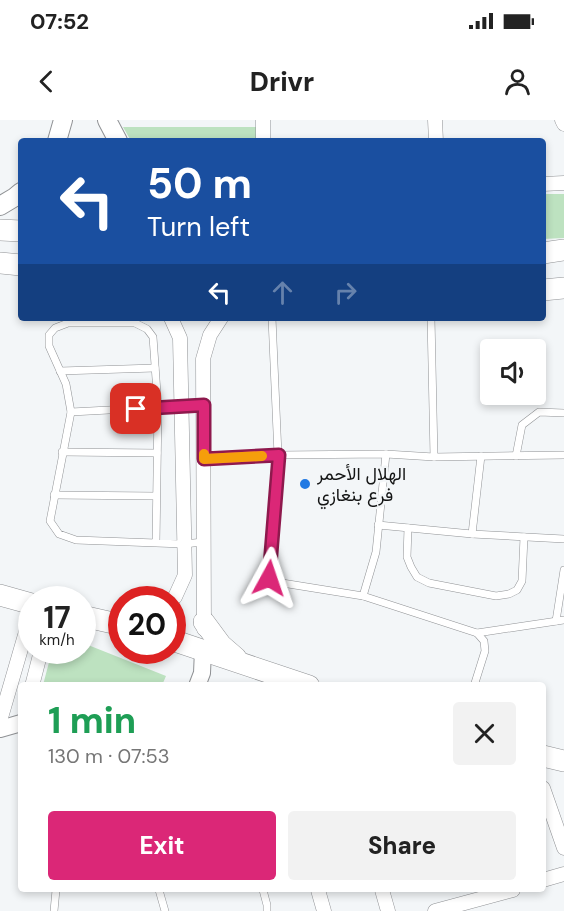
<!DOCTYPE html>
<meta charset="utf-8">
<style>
body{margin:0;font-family:"DM Sans",Vazirmatn,sans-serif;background:#f2f2f2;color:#222;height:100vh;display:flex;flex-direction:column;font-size:22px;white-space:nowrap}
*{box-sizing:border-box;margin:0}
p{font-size:20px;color:#767676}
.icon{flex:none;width:33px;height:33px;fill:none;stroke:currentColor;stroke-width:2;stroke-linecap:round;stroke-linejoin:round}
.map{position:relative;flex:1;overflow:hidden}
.panel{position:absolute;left:18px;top:562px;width:528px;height:210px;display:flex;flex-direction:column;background:#fff;border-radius:6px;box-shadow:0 3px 9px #0003}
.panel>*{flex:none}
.guide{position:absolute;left:18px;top:18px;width:528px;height:183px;border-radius:6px;box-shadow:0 3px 9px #0003;background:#1a4fa0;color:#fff;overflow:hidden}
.tools{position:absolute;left:480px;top:219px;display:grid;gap:12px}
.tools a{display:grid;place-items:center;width:66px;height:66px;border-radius:6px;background:#fff;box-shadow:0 3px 9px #0003;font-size:30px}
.speed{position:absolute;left:18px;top:466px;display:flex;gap:12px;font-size:30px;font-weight:700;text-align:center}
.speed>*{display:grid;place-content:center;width:78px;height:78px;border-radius:50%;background:#fff;box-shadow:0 3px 9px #0003;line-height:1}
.speed small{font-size:15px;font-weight:400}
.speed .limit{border:9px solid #d22;background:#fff;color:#111}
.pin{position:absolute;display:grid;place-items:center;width:51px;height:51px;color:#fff;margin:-26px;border-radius:12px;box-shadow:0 3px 9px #0006}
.me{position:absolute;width:66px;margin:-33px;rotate:5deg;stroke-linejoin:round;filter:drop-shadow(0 0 4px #0008)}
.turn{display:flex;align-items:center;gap:21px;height:126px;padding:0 30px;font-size:27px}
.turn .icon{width:78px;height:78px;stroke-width:2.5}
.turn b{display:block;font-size:42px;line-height:51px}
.lanes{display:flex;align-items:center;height:57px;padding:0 30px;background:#0003;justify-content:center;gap:30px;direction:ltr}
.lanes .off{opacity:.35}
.round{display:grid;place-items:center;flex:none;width:63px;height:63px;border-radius:6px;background:#f2f2f2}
.head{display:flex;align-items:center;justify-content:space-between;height:102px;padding:0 30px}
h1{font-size:36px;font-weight:800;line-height:45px;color:#1e9e55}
.action{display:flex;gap:12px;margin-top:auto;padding:12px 30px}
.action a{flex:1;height:69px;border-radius:6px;background:#db2777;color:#fff;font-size:24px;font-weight:800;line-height:69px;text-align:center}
.action a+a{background:#f2f2f2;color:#222}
.status{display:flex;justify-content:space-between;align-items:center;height:42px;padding:0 30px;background:#fff;direction:ltr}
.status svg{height:16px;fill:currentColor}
header{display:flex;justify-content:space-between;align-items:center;height:78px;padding:0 30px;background:#fff;font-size:27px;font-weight:800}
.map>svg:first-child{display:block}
</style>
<div class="status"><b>07:52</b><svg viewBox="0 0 49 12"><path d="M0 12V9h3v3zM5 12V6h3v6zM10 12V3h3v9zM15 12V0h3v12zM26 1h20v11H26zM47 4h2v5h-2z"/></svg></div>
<header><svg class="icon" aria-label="back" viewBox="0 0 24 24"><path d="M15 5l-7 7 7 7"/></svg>Drivr<svg class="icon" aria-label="person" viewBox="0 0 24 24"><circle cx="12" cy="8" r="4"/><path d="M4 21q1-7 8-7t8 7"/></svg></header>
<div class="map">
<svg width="564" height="791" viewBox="0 0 564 791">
<rect width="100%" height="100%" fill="#f3f6f8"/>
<g fill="#bde2c0">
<polygon points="123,7 258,7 258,21 131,21"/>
<polygon points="543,74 564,74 564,118 543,119"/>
<polygon points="83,523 166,556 163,563 148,566 43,565 52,531 82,531"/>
</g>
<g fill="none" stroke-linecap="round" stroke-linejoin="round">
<defs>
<g id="service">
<polyline points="272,198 278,335 269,458 276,462 363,476 477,513 484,521 485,531 474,566"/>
<polyline points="431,198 434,337"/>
<polyline points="60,251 155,248"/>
<polyline points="71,292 203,285"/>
<polyline points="62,332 157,333"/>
<polyline points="516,336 522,305 539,292 564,293"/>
<polyline points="204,339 278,335 386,334 434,337 564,335"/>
<polyline points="54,375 156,376"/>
<polyline points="378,405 472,414 564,419"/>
<polyline points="408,408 407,437 411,447 417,457 429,463 496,476 509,474 517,470 522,461 524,417"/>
<polyline points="472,414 481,336"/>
<polyline points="156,423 158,287 153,217 147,209 135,203 68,203 55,208 49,215 49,226 66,264 71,292 50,401 59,414 76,420 183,424 204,422"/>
<polyline points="363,476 376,432 386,334"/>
<polyline points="556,501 564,450"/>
<polyline points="477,513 564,500"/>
<polyline points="159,770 165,791"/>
<polyline points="263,770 267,785 267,791"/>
<polyline points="54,791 56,770"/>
</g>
<g id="minor">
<polyline points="263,0 263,21"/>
<polyline points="435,0 436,21"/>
<polyline points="562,0 564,4"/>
<polyline points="543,64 564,63"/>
<polyline points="171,198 180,218 185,455 175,477 171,480"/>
<polyline points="204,509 203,239 210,215 221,198"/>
<polyline points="32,566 41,531"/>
<polyline points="0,601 32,491"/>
<polyline points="543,668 564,728"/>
<polyline points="543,760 564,754"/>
<polyline points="318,770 324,791"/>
<polyline points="382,770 388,791"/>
<polyline points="435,791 513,770"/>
</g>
<g id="tertiary">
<polyline points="197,566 202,553 203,530"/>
<polyline points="0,609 21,603"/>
</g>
<g id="secondary">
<polyline points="107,0 118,21"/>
<polyline points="57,21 63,0"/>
<polyline points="0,86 15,77 21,72"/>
</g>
<g id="primary">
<polyline points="0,110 21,111"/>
<polyline points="543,133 564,130"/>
<polyline points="0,143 21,145"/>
<polyline points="543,170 564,168"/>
<polyline points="0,475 32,484"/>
<polyline points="82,496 122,505"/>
<polyline points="204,502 221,525 236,538"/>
<polyline points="172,520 309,566"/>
<polyline points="543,636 564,641"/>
</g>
</defs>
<use href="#service" stroke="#909295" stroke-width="8"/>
<use href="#minor" stroke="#909295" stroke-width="15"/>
<use href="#tertiary" stroke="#909295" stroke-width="18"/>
<use href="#secondary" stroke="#909295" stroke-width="20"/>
<use href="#primary" stroke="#909295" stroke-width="22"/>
<use href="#service" stroke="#fff" stroke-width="7"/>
<use href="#minor" stroke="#fff" stroke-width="14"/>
<use href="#tertiary" stroke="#fff" stroke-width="16"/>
<use href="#secondary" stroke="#fff" stroke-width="18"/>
<use href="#primary" stroke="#fff" stroke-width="21"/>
</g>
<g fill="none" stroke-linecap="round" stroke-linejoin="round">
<defs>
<polyline id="route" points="136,289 204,285 204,339 279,335 269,458"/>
</defs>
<use href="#route" stroke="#8e194d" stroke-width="15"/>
<use href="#route" stroke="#db2777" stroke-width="10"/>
<polyline stroke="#f59e0b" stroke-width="10" points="204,334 204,339 262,336"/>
</g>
<circle fill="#2179e3" stroke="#f3f6f8" stroke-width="2" cx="305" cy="364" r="6"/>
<g text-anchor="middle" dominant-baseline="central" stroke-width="5" stroke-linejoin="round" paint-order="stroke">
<g font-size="18" fill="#141515" stroke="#f3f6f8" text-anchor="start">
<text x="317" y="354">الهلال الأحمر<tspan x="317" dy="21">فرع بنغازي</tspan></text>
</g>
</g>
</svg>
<div class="tools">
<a><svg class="icon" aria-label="sound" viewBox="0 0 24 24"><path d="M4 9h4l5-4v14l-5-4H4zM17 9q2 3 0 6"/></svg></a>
</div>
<div class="speed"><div>17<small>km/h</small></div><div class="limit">20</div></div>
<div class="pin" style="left:136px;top:289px;background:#d93025"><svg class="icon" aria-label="arrive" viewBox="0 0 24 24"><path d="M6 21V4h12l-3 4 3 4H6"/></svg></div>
<svg class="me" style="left:269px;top:458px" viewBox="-20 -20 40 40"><path d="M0-17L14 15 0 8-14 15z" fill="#db2777" stroke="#fff" stroke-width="4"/></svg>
<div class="guide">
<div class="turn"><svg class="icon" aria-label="left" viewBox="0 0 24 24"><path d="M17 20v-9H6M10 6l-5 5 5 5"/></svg><div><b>50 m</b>Turn left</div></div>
<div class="lanes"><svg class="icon" aria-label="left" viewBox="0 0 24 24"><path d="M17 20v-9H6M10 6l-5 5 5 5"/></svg><svg class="icon off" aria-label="ahead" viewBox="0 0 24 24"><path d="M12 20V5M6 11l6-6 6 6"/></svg><svg class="icon off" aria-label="right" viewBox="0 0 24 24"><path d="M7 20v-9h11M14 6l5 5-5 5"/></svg></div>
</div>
<section class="panel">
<div class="head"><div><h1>1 min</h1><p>130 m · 07:53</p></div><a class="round"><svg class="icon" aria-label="close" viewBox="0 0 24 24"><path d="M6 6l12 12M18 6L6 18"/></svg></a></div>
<div class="action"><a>Exit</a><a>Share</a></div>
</section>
</div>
